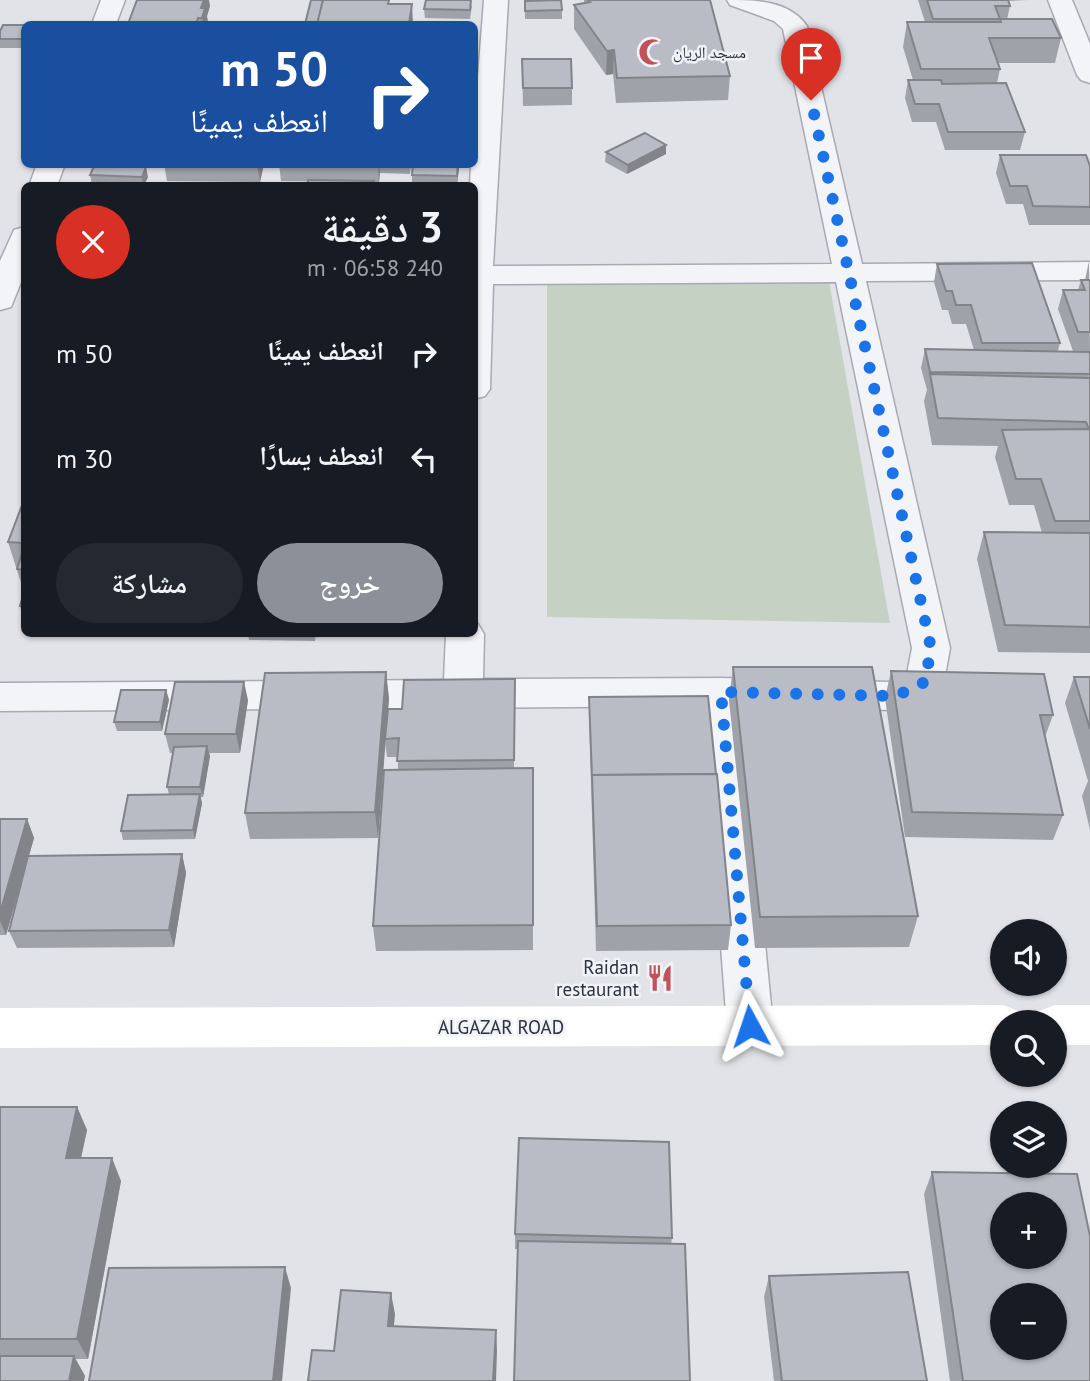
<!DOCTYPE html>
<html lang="ar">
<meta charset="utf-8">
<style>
body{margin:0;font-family:"PT Sans","Noto Naskh Arabic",sans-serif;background:#242831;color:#f1f3f6;direction:rtl;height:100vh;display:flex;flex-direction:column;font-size:26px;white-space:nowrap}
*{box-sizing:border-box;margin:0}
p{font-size:23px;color:#9ea1a6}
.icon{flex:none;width:38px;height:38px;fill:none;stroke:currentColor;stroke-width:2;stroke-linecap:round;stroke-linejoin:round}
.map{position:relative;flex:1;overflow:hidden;direction:ltr}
.details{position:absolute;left:21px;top:182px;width:457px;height:455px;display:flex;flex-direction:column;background:#171b24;border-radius:10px;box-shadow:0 2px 5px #0004;direction:rtl}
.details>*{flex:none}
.hud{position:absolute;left:21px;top:21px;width:457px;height:147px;border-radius:10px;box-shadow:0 2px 5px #0004;direction:rtl;background:#1a4fa0;color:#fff;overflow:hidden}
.fabs{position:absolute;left:990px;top:919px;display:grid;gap:14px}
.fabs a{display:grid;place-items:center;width:77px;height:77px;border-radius:50%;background:#171b24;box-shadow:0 2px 5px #0004;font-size:35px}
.pin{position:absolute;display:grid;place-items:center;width:60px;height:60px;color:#fff;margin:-72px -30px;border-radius:50% 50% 50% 0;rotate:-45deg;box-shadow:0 0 7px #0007}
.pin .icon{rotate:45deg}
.me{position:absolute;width:77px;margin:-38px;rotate:355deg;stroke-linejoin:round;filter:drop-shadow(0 0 5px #0008)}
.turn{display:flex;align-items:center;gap:24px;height:147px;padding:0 35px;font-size:32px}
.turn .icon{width:91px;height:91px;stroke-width:2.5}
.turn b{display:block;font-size:49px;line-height:60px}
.round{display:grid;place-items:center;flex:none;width:74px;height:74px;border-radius:37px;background:#242831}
.overview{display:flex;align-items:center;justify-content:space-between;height:119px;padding:0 35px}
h1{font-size:42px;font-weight:600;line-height:52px}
.action{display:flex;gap:14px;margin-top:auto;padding:14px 35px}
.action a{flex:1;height:80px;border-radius:42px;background:#8c9099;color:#fff;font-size:28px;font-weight:600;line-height:80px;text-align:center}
.action a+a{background:#242831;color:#f1f3f6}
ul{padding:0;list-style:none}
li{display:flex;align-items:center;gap:21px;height:105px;padding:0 35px}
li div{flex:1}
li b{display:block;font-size:26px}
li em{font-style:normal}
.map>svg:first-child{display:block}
</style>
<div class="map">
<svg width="1090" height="1381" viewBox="0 0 1090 1381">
<rect width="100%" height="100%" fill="#e1e3e8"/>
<polygon fill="#c5d1c3" points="547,270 827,270 890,623 547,617"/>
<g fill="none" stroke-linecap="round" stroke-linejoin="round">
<defs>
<g id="street">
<polygon points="101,0 125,0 116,24 92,24"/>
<path d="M484 0H508L493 266 832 264 783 29 774 21 730 5 727 0C755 0 789 0 807 26L862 264 1090 262V280L866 281 950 648 944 682 939 692 896 710 742 707 773 1026 766 1040 750 1046 734 1040 727 1026 703 706 0 711V683L444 680 446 634H474V623L478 624 484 634 483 679 721 678 891 682 907 674 912 648 836 282 493 284 490 389 485 396 474 399V186H470L471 164H474V128Z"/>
<polygon points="1048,0 1072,0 1090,44 1090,83 1081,80 1077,75"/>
<polygon points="37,164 65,164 57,186 29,186"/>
<polygon points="24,227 24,275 11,307 0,310 0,261 14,230"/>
</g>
</defs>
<use href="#street" stroke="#a7aab2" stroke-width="3"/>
<use href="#street" fill="#f3f4f7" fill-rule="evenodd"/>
<g fill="#fff" fill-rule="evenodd">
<polygon points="1003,1005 1019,1011 1024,1022 1003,1022 1003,1045 0,1048 0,1008"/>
<polygon points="1055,1005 1090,1005 1090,1045 1055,1045 1055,1022 1034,1022 1039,1011"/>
</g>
</g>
<g fill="#9fa2a9">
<polygon points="584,0 710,0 730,76 728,100 616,103 613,74 606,75 574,29 574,5 584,3"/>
<polygon points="918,0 1028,0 1008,1 1010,6 1007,19 1061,38 1055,63 998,63 1000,69 997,83 1025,132 1020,150 945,150 936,122 912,122 905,98 908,80 913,80 903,47 907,22 925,22"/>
<polygon points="525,1 562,10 562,19 525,19"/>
<polygon points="210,6 207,16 208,24 128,24"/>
<polygon points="472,6 470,19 425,18 424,9"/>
<polygon points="24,25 24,48 0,48 0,31"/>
<polygon points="522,59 572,88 572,105 523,106"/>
<polygon points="666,145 666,154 627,174 605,162 606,152"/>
<polygon points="1000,155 1090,166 1090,225 1029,225 1023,204 1006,204 996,173"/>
<polygon points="164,164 264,164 260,182 167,181"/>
<polygon points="279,164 411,164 410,174 380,173 379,182 281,181"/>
<polygon points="459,167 457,186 412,185 412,175"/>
<polygon points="90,175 148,177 144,186 114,186 92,185"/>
<polygon points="1089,261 1090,351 1073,351 1058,309 1063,290 1078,290 1081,280 1085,280"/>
<polygon points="937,264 1060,343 1058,351 1090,352 1090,653 998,652 977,559 984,532 1042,533 1034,505 1009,505 995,457 998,446 932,445 924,401 927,390 921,368 925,349 974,350 966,324 952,324 948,310 942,310 934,282"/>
<polygon points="24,500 24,621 20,606 24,592 8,542"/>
<polygon points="60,634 153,634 153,636"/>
<polygon points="248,634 316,634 315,641 249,640"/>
<polygon points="733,667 918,916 909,947 755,948 729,700"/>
<polygon points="891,671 1053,715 1045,737 1063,815 1053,840 905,837 885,698"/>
<polygon points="386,672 389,699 387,717 402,709 515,679 514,769 533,768 533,950 376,951 373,926 398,770 398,757 387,757 385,741 378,838 250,839 245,813"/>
<polygon points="1074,677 1090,677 1090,830 1082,796 1088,781 1065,703"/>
<polygon points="166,690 169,700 162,731 117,731 114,722"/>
<polygon points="589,697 731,925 728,950 596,951 589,715"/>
<polygon points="248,700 240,753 209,753 210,756 203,797 200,797 202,803 195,839 123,840 121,831 169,794 167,787 173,753 170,753 165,734"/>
<polygon points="0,819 27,819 34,838 29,856 182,854 186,873 174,947 17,948 9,931 24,872 6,935 0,935"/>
<polygon points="0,1107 77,1107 87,1130 81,1158 121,1181 88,1359 75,1359 85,1376 0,1381"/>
<polygon points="932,1172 1090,1381 950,1381 924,1194"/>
<polygon points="515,1234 672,1238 671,1244 518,1249 515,1249"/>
<polygon points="769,1276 927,1381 774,1381 764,1297"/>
</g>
<g fill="#82848a">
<polygon points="204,0 209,0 210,6 207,16 208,24 203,24 201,8"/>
<polygon points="412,4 413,24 409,24"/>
<polygon points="614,50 613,74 606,75 607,51"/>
<polygon points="666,145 666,154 627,174 628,165"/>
<polygon points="257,164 264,164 260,182"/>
<polygon points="378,164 379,164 380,173 379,182"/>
<polygon points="458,164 459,164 459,167 457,186"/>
<polygon points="146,167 148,177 143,186 142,177"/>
<polygon points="386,672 389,699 378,838 375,812"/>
<polygon points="244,682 248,700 240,753 236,734"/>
<polygon points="166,690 169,700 162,731 160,722"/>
<polygon points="207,746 210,756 203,797 200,787"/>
<polygon points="200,794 202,803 195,839 193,830"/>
<polygon points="27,819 34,838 6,935 0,921 0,913"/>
<polygon points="182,854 186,873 174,947 169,930"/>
<polygon points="77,1107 87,1130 76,1181 66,1158"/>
<polygon points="112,1158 121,1181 88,1359 77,1339"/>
<polygon points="285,1267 291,1288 282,1381 273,1381"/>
<polygon points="391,1293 395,1314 392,1346 388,1326"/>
<polygon points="496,1330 497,1350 496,1381 493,1381"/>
<polygon points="74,1356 85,1376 84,1381 69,1381"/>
</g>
<g fill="#b9bcc5" stroke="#82848a" stroke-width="2" fill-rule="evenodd">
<polygon points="137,0 204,0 201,8 205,8 202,18 198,18 196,24 128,24"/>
<polygon points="311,0 323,0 318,24 305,24"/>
<polygon points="323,0 389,0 388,4 412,4 409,24 317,24"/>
<polygon points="426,0 471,0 470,10 424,9"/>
<polygon points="561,0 562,10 525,11 525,1"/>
<polygon points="588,0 710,0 730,76 617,78 614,50 607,51 574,5 590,2"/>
<polygon points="927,0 1008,0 1010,6 995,6 1000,19 933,19"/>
<polygon points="1000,19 1052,19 1061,38 989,38 1000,69 921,69 907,22 1001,22"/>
<polygon points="3,25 24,25 24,39 0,39 0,31"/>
<polygon points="522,59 571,59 572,88 523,88"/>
<polygon points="908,80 941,80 942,84 1006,83 1025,132 948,132 939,104 915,104"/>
<polygon points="645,133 666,145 628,165 606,152"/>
<polygon points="1000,155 1086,155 1090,166 1090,207 1033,206 1027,186 1010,186"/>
<polygon points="413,164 458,164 457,176 412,175"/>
<polygon points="94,166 146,167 142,177 90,175"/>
<polygon points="308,180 374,181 373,186 307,186"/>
<polygon points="1032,263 1060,343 982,343 971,305 956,305 952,291 946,291 937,264"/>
<polygon points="1081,280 1090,280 1090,332 1078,332 1063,290 1085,290"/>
<polygon points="925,349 1090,352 1090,374 930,372"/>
<polygon points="930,374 1090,378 1090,427 1088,427 1086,422 938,418"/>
<polygon points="1090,429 1090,521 1055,521 1041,479 1016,479 1002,430"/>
<polygon points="24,500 24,543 8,542"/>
<polygon points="984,532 1090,533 1090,627 1005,625"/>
<polygon points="24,547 24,570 17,569"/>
<polygon points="24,592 24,606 20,606"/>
<polygon points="733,667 872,667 918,916 760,917"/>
<polygon points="891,671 1044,674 1053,715 1040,715 1063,815 912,812"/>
<polygon points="386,672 375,812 245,813 265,673"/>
<polygon points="1074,677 1090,677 1090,729"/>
<polygon points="515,679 514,760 397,761 399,738 385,739 388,709 402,709 404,680"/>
<polygon points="175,682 244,682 236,734 165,734"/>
<polygon points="121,690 166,690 160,722 114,722"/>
<polygon points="708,696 716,774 592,775 592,777 589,697"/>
<polygon points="207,746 200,787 167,787 174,747"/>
<polygon points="533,768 533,925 373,926 384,770"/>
<polygon points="717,774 731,925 597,926 592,775"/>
<polygon points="200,794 193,830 121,831 128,795"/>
<polygon points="0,819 27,819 0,913"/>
<polygon points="182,854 169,930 9,931 28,856"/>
<polygon points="0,1107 77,1107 66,1158 112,1158 77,1339 0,1339"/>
<polygon points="519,1138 669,1142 672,1238 515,1234"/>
<path d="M932 1172 1077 1174 1090 1236V1381H963ZM1003 1204H1055V1256H1003ZM1003 1295H1055V1348H1003Z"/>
<polygon points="518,1241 685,1244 690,1381 514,1381"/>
<polygon points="285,1267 273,1381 89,1381 109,1268"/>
<polygon points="908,1272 927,1381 782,1381 769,1276"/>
<polygon points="341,1290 391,1293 388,1326 496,1330 493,1381 308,1381 312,1350 334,1351"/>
<polygon points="0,1356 74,1356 69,1381 0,1381"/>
</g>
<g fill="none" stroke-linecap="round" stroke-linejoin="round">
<polyline stroke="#1a73e8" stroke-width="12" stroke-dasharray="0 21.6" points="750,1026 721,692 896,696 925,682 931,648 811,100"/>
</g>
<defs>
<symbol id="mosque-bare" viewBox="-9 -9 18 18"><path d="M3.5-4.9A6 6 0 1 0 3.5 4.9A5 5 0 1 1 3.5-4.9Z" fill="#c15259" stroke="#f0f2f6" stroke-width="2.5" paint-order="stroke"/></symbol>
<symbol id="restaurant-bare" viewBox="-9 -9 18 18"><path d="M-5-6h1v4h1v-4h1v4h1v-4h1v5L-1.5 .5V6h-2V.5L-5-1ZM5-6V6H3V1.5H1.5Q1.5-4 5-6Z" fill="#c15259" stroke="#f0f2f6" stroke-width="2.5" paint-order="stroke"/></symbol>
</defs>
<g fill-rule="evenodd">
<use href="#mosque-bare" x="633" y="33" width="38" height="38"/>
<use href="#restaurant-bare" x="641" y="959" width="38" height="38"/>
</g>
<g text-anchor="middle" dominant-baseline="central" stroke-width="5" stroke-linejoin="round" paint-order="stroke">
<g font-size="16" fill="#2b303e" stroke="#f0f2f6" text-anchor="start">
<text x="673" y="52">مسجد الريان</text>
</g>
<g font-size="19" fill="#2b303e" stroke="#f0f2f6" text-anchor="end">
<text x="639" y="967">Raidan<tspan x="639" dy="22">restaurant</tspan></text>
</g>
<g font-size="19" fill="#2b303e" stroke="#f0f2f6">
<text x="501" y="1027">ALGAZAR ROAD</text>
</g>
</g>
</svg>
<div class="fabs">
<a><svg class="icon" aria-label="sound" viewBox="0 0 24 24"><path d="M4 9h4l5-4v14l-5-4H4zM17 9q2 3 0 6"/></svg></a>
<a><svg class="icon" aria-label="search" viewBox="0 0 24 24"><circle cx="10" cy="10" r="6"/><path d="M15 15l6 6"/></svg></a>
<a><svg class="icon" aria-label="layers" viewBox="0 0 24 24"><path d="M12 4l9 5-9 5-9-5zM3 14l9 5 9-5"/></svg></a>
<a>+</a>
<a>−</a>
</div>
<div class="pin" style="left:811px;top:100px;background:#d93025"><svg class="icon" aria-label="arrive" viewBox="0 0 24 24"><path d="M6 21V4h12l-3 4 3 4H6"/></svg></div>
<svg class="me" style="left:750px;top:1026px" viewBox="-20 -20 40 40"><path d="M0-17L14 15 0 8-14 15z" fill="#1a73e8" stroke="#fff" stroke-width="4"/></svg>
<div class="hud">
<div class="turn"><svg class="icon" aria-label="right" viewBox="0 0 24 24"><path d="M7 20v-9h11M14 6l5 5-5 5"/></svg><div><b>50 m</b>انعطف يمينًا</div></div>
</div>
<section class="details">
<div class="overview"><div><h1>3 دقيقة</h1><p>240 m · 06:58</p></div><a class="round" style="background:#d93025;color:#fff"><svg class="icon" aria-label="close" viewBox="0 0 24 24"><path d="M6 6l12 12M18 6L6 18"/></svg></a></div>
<ul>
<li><svg class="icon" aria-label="right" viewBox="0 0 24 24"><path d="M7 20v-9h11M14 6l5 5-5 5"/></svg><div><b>انعطف يمينًا</b></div><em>50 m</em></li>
<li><svg class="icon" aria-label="left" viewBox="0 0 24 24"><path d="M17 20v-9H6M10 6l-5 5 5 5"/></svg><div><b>انعطف يسارًا</b></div><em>30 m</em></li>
</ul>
<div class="action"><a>خروج</a><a>مشاركة</a></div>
</section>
</div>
